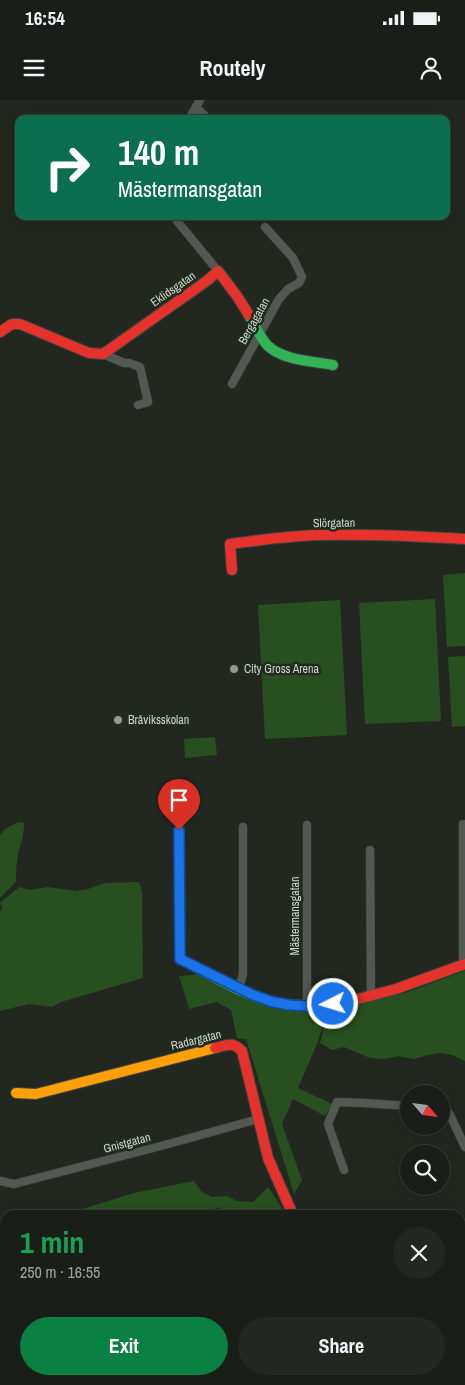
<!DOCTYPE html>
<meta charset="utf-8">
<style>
body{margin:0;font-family:"Archivo Narrow",sans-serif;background:#232721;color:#f1f3f6;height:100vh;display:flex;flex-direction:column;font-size:19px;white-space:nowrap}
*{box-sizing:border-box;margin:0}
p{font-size:16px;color:#9fa2a2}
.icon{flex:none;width:28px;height:28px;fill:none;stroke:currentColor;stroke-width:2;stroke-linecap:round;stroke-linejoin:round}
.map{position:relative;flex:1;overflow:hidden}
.sheet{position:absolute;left:0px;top:1110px;width:465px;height:175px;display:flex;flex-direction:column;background:#1a1e18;border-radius:15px 15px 0 0;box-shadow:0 2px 12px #0003,0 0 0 1px #383c37}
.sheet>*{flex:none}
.hud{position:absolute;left:15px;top:15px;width:435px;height:105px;border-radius:10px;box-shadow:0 2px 12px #0003,0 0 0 1px #383c37;background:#0b6e4f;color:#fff;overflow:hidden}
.needle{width:32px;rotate:118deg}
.fabs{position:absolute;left:400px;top:985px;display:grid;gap:10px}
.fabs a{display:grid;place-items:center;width:50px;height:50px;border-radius:50%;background:#1a1e18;box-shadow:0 2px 12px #0003,0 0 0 1px #383c37;font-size:25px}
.pin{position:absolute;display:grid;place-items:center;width:42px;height:42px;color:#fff;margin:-51px -21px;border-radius:50% 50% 50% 0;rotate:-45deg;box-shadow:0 0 5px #0007}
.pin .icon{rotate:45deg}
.me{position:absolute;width:55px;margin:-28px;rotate:265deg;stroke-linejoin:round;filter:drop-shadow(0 0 4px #0008)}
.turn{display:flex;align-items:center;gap:18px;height:105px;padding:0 20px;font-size:22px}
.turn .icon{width:65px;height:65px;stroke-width:2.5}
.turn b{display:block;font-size:35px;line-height:42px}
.round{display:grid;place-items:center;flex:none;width:52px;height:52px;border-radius:26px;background:#232721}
.overview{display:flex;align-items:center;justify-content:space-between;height:85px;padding:0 20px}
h1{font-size:30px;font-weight:700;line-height:38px;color:#1e9e55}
.button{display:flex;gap:10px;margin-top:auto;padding:10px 20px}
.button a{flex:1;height:58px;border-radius:30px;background:#0b8043;color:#fff;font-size:20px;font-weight:700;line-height:58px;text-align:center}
.button a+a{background:#232721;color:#f1f3f6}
.status{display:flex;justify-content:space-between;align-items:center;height:35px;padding:0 25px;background:#1a1e18;direction:ltr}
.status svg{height:14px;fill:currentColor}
header{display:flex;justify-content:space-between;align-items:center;height:65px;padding:0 20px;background:#1a1e18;font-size:22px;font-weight:700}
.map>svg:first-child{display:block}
</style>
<div class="status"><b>16:54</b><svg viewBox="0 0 49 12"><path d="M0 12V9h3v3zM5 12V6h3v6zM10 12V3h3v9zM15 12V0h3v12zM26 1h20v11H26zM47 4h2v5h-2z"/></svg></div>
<header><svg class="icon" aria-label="menu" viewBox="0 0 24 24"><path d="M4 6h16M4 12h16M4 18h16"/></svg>Routely<svg class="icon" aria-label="person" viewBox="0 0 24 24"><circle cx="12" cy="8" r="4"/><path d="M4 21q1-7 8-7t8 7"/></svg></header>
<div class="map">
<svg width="465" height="1285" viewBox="0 0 465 1285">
<rect width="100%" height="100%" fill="#222820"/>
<g fill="#284f1f">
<polygon points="465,473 465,546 447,547 443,475"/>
<polygon points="435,499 441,621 365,624 359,503"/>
<polygon points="340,500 347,635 265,639 258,505"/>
<polygon points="465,556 465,626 452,627 448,557"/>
<polygon points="215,637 217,655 185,658 184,639"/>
<path d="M18 722 24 723C24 735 21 743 18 754 16 764 16 773 16 782L0 798V735L5 729Z"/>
<polygon points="139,782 142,792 143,878 61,902 52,907 29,904 0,911 0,811 2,809 0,802 20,787 30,790 48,787 78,791 88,789 105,783"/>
<polygon points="465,871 465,961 452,955 440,953 428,955 414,959 399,956 385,959 370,958 344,947 332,950 320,943 326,921 345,907 367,900 402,894"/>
<polygon points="199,874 258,902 330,908 314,951 298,988 332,1004 325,1016 293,999 282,1024 302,1080 294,1094 246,939 237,938 231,910 217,902 189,909 179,876"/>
<polygon points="194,1081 202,1092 212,1097 227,1096 237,1101 253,1102 268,1087 284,1111 285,1115 231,1115 219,1107 203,1115 63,1115 134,1093"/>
<polygon points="5,1136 5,1172 0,1176 0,1138"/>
<polygon points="333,1280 406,1280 407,1285 333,1285"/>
</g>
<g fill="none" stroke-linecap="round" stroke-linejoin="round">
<defs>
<g id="street">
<polyline points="196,7 208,19"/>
<polyline points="189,19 200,0"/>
<polyline points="173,116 218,171"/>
<polyline points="103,254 124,263 129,263 140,267 148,302 138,305"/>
<polyline points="232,284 279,199 288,189 299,183 302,177 293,158 265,127"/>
<polyline points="370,750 371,895"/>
<polyline points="463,865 463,724"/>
<polyline points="239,888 243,874 243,727"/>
<polyline points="307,906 307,725"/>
<polyline points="441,1009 447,1011 450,1015 465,1047"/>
<polyline points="344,1070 328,1024 337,1002 364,1003 409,1006"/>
<polyline points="0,1081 14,1084 161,1046 258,1019"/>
<polyline points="460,1125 465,1125"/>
<polyline points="460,1171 465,1171"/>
<polyline points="34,1280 36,1285"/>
<polyline points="280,1280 284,1285"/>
<polyline points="410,1280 411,1285"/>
<polyline points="125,1285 133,1280"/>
</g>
<g id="fast">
<path d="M249 215C254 224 261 239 268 246 285 261 312 261 333 265"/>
<path d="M179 730 180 859C210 874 241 895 274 902 300 908 327 906 354 900"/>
</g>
<polyline id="slow" points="16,993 36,994 215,948"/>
<g id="jam">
<polyline points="0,232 12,224 20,224 89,253 103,254 208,180 218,171 237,196 249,215"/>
<path d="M232 470 230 444C259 440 289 436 318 435 367 434 416 436 465 439"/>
<polyline points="354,900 396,889 465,864"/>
<path d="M215 948C227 945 232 941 242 951L268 1058 293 1115"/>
</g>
</defs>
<use href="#street" stroke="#3e443c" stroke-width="9"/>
<use href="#fast" stroke="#3e443c" stroke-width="12"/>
<use href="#slow" stroke="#3e443c" stroke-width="12"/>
<use href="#jam" stroke="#3e443c" stroke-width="12"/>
<use href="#street" stroke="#535952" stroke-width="8"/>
<use href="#fast" stroke="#30b455" stroke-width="10"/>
<use href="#slow" stroke="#ff9f0a" stroke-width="10"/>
<use href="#jam" stroke="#e5322d" stroke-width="10"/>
</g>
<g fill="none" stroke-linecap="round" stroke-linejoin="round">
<defs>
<polyline id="route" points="179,730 180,859 253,895 273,902 290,905 307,906 333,904"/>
</defs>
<use href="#route" stroke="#114b97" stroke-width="12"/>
<use href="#route" stroke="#1a73e8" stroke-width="9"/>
</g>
<g fill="#919890" stroke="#202c1d" stroke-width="2">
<circle cx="234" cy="569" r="5"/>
<circle cx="118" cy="620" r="5"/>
</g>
<g text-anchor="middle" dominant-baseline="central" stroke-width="5" stroke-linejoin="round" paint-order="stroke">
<g font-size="12" fill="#cdd5cc" stroke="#202c1d">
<text transform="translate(173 189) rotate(-35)">Eklidsgatan</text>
<text transform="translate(254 221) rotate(-61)">Bergagatan</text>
<text transform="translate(334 423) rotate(-1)">Slörgatan</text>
<text transform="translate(295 816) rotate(-90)">Mästermansgatan</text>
<text transform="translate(196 940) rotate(-14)">Radargatan</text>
<text transform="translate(127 1043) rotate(-15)">Gnistgatan</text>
</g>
<g font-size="12" fill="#cdd5cc" stroke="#202c1d" text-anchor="start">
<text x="244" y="569">City Gross Arena</text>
<text x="128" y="620">Bråviksskolan</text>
</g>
</g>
</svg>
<div class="fabs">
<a><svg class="needle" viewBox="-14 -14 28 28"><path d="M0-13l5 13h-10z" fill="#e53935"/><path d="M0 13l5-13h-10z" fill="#9fa2a2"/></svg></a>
<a><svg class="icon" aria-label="search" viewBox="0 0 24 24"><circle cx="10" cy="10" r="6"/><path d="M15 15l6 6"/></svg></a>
</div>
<div class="pin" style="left:179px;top:730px;background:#d93025"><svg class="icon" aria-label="arrive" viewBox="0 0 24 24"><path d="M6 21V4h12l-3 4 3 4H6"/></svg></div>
<svg class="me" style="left:333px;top:904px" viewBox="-20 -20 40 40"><circle r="17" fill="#1a73e8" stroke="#fff" stroke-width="3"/><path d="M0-11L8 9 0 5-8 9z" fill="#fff"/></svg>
<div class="hud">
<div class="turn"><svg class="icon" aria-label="right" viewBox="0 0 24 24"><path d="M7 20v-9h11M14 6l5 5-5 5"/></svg><div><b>140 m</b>Mästermansgatan</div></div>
</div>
<section class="sheet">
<div class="overview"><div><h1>1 min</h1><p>250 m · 16:55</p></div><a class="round"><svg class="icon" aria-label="close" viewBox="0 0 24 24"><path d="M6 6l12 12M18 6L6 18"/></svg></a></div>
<div class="button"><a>Exit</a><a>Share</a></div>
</section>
</div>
